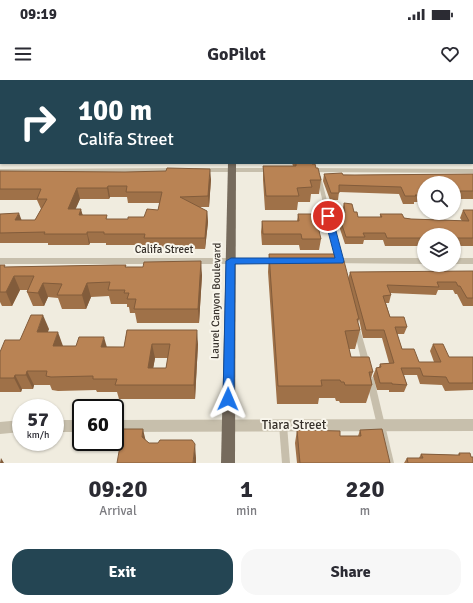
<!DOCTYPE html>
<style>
body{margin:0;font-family:Signika,sans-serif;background:#f7f7f7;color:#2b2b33;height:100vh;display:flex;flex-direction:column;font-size:15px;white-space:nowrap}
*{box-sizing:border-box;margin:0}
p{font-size:13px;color:#7c7c81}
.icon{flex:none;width:22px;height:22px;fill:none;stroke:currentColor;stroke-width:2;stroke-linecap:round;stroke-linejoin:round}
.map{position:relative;height:383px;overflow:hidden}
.drawer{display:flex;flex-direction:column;background:#fff;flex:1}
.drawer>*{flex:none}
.banner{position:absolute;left:0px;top:0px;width:473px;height:84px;box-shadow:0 1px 3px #0004;background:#244553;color:#fff;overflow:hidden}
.tools{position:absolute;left:417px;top:96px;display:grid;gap:8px}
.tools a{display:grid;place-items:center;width:44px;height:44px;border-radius:50%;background:#fff;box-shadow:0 1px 3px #0004;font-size:20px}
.speed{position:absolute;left:12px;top:319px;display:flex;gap:8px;font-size:20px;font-weight:700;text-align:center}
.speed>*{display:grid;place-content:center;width:52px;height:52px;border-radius:50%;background:#fff;box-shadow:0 1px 3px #0004;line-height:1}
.speed small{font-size:10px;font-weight:400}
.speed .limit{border:2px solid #111;border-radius:6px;background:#fff;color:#111}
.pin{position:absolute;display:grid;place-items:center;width:34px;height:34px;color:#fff;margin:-17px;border:2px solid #fff;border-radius:50%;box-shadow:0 1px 4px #0007}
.me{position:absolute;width:44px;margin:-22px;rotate:1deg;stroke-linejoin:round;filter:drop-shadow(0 0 3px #0008)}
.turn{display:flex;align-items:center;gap:14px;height:84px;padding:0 12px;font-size:18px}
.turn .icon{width:52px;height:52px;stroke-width:2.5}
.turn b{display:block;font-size:28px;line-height:34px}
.eta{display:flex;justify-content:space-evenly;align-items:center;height:68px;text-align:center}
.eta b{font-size:24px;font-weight:800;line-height:28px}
.button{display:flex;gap:8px;margin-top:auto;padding:8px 12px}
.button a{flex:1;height:46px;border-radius:16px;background:#244553;color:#fff;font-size:16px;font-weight:800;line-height:46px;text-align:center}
.button a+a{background:#f7f7f7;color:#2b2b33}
.status{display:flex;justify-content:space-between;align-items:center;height:28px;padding:0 20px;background:#fff;direction:ltr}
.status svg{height:11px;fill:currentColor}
header{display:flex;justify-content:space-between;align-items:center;height:52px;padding:0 12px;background:#fff;font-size:18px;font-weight:800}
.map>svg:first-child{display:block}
</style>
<div class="status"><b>09:19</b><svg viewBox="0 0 49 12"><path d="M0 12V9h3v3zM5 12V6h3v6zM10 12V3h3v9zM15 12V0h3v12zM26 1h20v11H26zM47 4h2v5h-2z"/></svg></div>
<header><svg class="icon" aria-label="menu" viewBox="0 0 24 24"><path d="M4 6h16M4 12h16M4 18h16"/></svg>GoPilot<svg class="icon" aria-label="heart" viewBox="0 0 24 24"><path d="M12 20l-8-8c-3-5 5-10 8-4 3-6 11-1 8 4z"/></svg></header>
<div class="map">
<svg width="473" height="383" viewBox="0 0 473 383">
<rect width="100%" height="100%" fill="#f0ecdf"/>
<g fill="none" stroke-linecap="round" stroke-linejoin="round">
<g fill="#c7bfac" fill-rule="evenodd">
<polygon points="317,96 321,96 321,97 343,184 340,186 337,184 317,97"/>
<polygon points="357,246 359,247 360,249 370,284 369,286 366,287 363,286 362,284 354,249 355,247"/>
<polygon points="370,296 373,297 374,299 394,383 386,383 366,299 367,297"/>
<polygon points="283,341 286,342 287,345 290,383 282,383 279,345 280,342"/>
</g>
<g fill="#c7bfac" fill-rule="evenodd">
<polygon points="142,0 148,0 141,1"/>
<polygon points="320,0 326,0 327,1 321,1"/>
<polygon points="180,88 184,90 183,92 0,93 0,89"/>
<polygon points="195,88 276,88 280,90 276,92 198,92 194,90"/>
<polygon points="303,88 473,89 473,93 306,92 303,92"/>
<polygon points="0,178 282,178 287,181 282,184 0,184"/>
<polygon points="330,178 424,178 424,184 327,183 325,181 327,179"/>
<rect x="454" y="178" width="19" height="6"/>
<polygon points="473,339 473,351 115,352 115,340"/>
<polygon points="21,340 21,352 0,354 0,342"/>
<rect x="55" y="340" width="26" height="12"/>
</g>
<g fill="#766b5d" fill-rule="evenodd">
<rect x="230" y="0" width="6" height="1"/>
<polygon points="228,83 236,83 235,383 221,383"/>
</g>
</g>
<g fill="#9f7148" fill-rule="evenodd">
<polygon points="334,0 473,0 473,80 472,80 472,1 334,1"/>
<polygon points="256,83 311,83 316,88 321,100 319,114 311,114 310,122 298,122 297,130 265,130 263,100 263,86 293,86 292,83"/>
<path d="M0 91 211 99 209 127H199L207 131 208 142 205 169 146 168 145 165H106V163H90L89 165H48V163H0V134L21 140H35L41 129 37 120H0ZM110 117H127L128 123H160L158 130 144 137 128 139H108L83 135 75 129 80 119H109Z"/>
<polygon points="324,94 355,95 473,94 473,119 454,119 454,103 424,103 424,122 414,122 414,124 403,124 399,114 339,112 338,120 330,120 323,101"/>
<polygon points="344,123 354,132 358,137 380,137 380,134 411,139 462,141 460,138 463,130 473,130 473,166 454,166 454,155 424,155 424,166 385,166 383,160 364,160 363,164 345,164 337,140 338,133 343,133 342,131"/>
<polygon points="298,134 321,159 319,170 300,170 299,165 262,165 261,152 262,141 297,141"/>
<polygon points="269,174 348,199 350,192 473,191 473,226 463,226 457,214 455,214 453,210 438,210 436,215 390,213 391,215 389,223 386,223 390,237 407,247 404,254 397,254 402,269 419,282 434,282 430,271 433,264 449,277 473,277 473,310 445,311 442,305 420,304 417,295 404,295 407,305 404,312 389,312 389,310 377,310 373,296 376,288 379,287 380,284 389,283 382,258 363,258 359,239 358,243 360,250 355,269 349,269 351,277 373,292 371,298 372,305 366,323 340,323 339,321 336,321 335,318 319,318 318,324 277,324 268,192"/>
<polygon points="0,185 6,187 126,185 126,187 202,195 199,243 137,243 135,233 130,233 129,227 127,227 127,224 111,224 109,216 91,217 86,229 62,229 58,218 48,217 44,226 33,226 27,212 28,210 20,210 12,226 2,226 0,222"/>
<path d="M49 249 47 252 63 266 124 267 127 250 198 264 195 319H119L117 312H97L96 310 58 311 52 310 50 305H34L33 309H22L21 312H0V272L20 260ZM155 278H168L166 288H153Z"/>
<polygon points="297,350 340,356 358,356 360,350 390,383 297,383 295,363"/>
<polygon points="459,373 473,383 404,383 407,378 419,378 421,374 456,375 458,375"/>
</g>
<g fill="#825c3b">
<polygon points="1,41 1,50 0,47 0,42"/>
<polygon points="210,89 211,99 209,127 208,116"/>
<polygon points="108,106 110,117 109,119 107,108"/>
<polygon points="77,108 80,119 71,140 68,129"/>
<polygon points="81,129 84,140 79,135"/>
<polygon points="207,131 208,142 205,169 205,158"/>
<polygon points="19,133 23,144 15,140"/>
<polygon points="87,152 90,163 89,165 87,154"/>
<polygon points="201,181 202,195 199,243 198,229"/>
<polygon points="14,196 20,210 12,226 6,212"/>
<polygon points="43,203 48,217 44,226 38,213"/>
<polygon points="87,203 91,217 86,229 82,215"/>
<polygon points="43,235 49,249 43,266 37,252"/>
<polygon points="197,250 198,264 195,319 194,305"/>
<polygon points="58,252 63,266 53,266"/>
<polygon points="104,257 108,271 101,267"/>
<polygon points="152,264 155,278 151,301 148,288"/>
<polygon points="27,291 34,305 33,309 26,295"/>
<polygon points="15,295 22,309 21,312 14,298"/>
<polygon points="143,349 146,362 142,357"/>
<polygon points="195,364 196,378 196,383 193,383"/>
<polygon points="1,378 4,383 0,383"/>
</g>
<g fill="#b98354" stroke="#825c3b" fill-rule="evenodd">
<polygon points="0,0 129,0 128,1 1,1 1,41 0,42"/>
<rect x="153" y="0" width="62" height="1"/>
<polygon points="251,0 315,0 316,1 251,1"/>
<polygon points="339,0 473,0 473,69 472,69 472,1 339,1"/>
<polygon points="296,83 311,83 312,84 315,84 316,88 318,88 321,100 310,100 312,107 297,108 299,116 266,116 263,86 296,86"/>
<path d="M167 88 210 89 208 116 180 117 207 131 205 158H144L145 154H104V152H87V154H44L45 152 0 153V134L19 133 15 140H35L47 119H37L41 109H0V91L125 92 166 91ZM108 106H127L126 112H162L158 130 147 129 144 137H128V139H106L107 135H79L81 129H68L77 108H107Z"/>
<polygon points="342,93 343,95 355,95 473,94 473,111 454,111 454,103 424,103 424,115 415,115 416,116 405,116 401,107 339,105 339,113 331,113 324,94"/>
<polygon points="344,123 352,124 354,132 357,132 358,137 382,137 380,134 402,134 404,138 411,139 469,141 463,130 473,130 473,158 454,158 454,155 424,155 424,158 387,158 385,153 363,153 365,157 346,157 338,133 345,133"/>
<polygon points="298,134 315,134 321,159 302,159 301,154 263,154 262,141 299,141"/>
<polygon points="269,174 338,174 340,181 344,181 359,239 357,239 360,250 345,251 351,277 369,277 373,292 369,292 372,305 345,305 344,302 341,302 340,300 321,300 322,306 278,306"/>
<polygon points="201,181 198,229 134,229 136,219 127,219 129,213 124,213 125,210 108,210 110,202 87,203 82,215 57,215 62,204 43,203 38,213 27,212 34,196 14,196 6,212 0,212 0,185 5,185 4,187 115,185 126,185 125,187 143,187 144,182 146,182"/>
<polygon points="473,191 473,218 467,218 460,206 458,206 456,202 437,202 439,207 387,205 391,215 383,216 390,237 404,237 407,247 395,247 402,269 414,269 419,282 441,282 433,264 443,264 449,277 473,277 473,303 449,303 446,297 423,296 420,288 401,288 407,305 392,304 392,303 380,303 376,288 381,287 380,284 394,283 384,250 366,250 350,192"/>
<path d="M31 235H43L37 252H58L53 266H76L79 257H104L101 267H124L127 250H197L194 305H115L117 299H93V296L51 297 46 296 47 291H27L26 295H15L14 298H0V272L5 260H20ZM152 264H170L166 288H148Z"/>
<polygon points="123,349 143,349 142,357 149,363 158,363 160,360 192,360 195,364 193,383 117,383"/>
<polygon points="382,349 390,383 300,383 297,350 340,351 340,356 361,356 360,350"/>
<polygon points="459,373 470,373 471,377 473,377 473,383 408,383 407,378 423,378 421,374 456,375 460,375"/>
</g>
<polygon fill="#1a73e8" stroke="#114b97" points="328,133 332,136 344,181 343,183 235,184 234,319 233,323 228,325 224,323 223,319 226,181 231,178 335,178 324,136"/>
<g text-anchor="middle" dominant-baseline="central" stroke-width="4" stroke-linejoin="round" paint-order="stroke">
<g font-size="11" fill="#36302a" stroke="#f8f5eb">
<text x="164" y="169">Califa Street</text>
<text transform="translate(216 221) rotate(-89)">Laurel Canyon Boulevard</text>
</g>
<g font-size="13" fill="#36302a" stroke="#f8f5eb">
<text x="294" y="345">Tiara Street</text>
</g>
</g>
</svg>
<div class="tools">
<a><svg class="icon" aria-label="search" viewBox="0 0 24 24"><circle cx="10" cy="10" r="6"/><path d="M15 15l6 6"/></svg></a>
<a><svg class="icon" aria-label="layers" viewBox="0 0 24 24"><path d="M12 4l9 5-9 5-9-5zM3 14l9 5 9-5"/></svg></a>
</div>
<div class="speed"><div>57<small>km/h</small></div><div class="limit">60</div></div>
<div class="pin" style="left:328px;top:136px;background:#d93025"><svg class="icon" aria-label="arrive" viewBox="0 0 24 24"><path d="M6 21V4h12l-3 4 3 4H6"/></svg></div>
<svg class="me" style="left:228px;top:319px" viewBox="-20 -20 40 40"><path d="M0-17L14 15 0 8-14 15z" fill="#1a73e8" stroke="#fff" stroke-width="4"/></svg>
<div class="banner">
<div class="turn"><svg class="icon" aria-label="right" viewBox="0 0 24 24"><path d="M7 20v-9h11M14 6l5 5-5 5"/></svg><div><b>100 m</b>Califa Street</div></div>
</div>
</div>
<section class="drawer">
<div class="eta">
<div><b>09:20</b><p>Arrival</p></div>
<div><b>1</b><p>min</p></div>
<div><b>220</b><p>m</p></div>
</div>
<div class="button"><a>Exit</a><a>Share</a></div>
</section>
